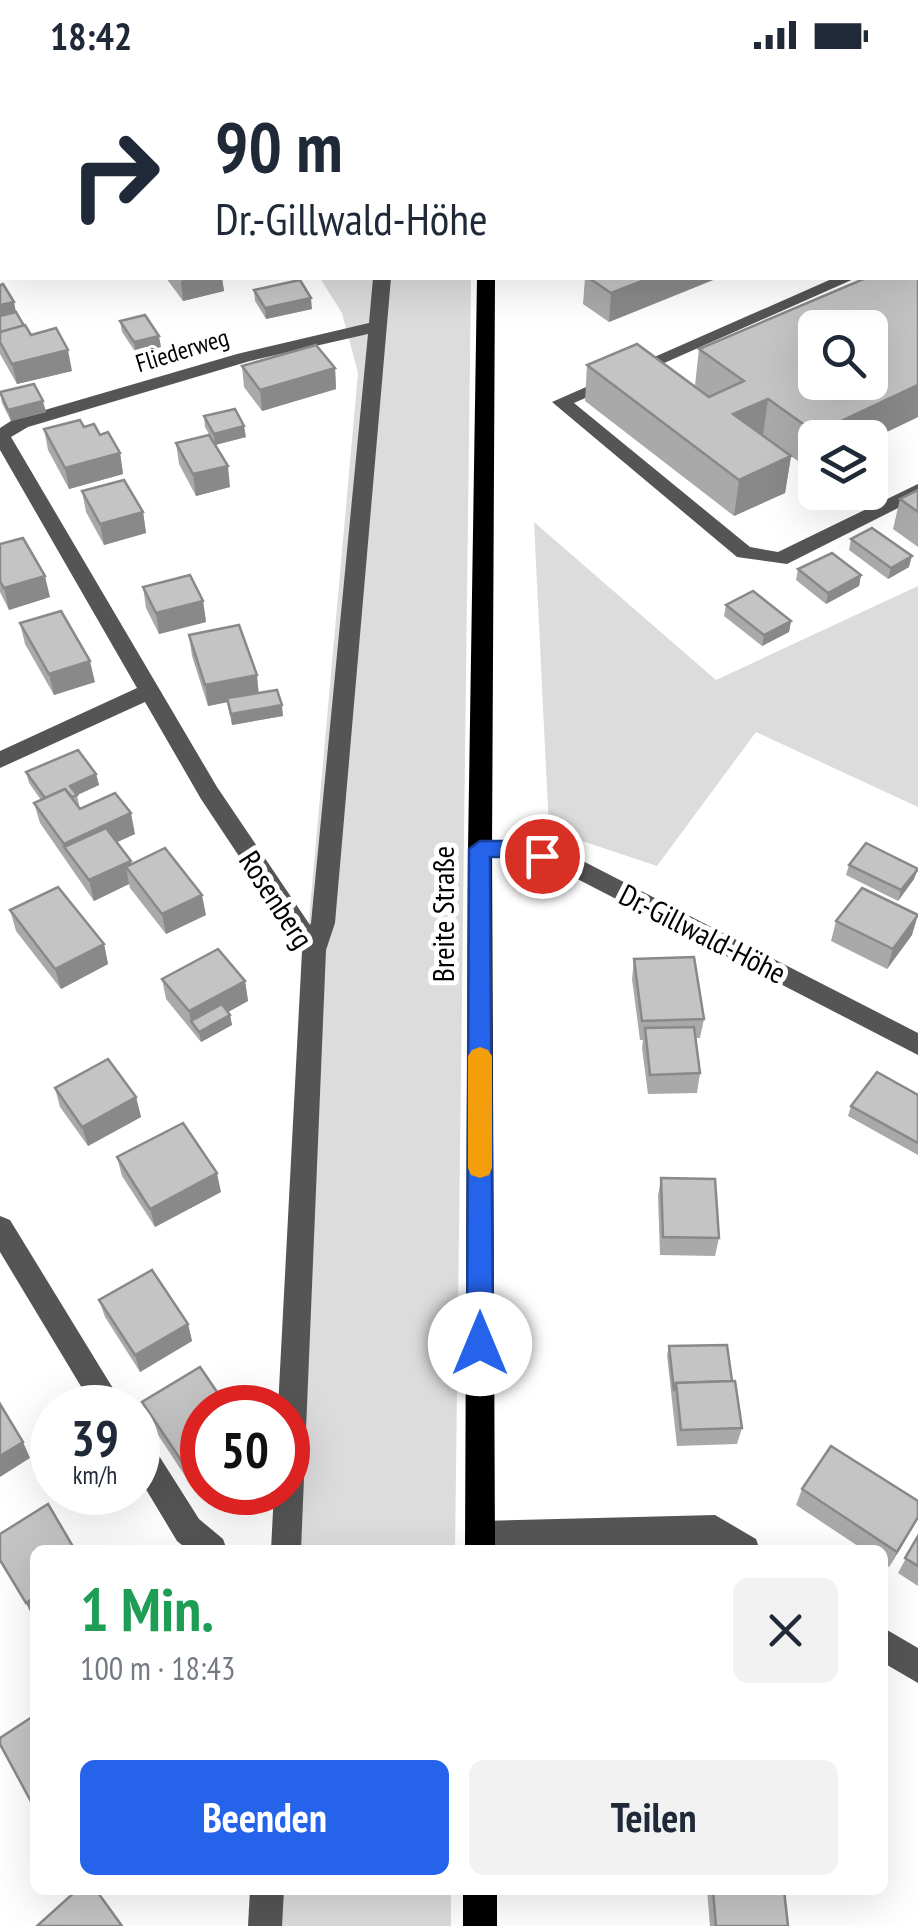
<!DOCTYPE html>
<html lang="de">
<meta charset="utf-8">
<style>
body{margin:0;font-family:"PT Sans Narrow",sans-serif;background:#f2f2f3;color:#1f2937;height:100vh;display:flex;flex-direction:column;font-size:38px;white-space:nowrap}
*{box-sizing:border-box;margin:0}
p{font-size:32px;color:#747a83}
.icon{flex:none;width:55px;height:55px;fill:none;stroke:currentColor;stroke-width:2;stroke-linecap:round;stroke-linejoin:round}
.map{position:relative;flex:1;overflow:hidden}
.side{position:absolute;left:30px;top:1475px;width:858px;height:350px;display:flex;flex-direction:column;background:#fff;border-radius:15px;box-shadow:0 10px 40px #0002}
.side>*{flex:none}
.top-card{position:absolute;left:0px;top:0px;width:920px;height:210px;box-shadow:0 10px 40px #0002;background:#fff;color:#1f2937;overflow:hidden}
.buttons{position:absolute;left:798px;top:240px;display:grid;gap:20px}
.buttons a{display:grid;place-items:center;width:90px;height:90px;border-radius:15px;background:#fff;box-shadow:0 10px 40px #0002;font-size:50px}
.speed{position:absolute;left:30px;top:1315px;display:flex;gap:20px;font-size:50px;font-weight:700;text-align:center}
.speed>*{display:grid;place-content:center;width:130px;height:130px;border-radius:50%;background:#fff;box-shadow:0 10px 40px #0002;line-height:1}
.speed small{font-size:25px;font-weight:400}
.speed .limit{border:15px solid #d22;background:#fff;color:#111}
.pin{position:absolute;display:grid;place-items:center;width:85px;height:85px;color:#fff;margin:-42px;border:5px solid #fff;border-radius:50%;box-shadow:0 2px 10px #0007}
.me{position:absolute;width:110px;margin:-55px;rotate:0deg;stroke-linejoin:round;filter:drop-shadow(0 0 8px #0008)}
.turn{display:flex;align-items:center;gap:35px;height:210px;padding:0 50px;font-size:45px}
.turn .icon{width:130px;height:130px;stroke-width:2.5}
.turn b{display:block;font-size:70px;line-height:85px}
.round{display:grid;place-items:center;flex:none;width:105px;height:105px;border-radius:15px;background:#f2f2f3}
.head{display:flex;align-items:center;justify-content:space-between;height:170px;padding:0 50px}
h1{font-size:60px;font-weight:800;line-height:75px;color:#1e9e55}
.action{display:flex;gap:20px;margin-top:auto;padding:20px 50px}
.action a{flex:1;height:115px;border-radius:15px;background:#2563eb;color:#fff;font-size:40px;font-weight:800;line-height:115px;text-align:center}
.action a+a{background:#f2f2f3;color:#1f2937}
.status{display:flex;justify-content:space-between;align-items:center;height:70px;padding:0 50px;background:#fff;direction:ltr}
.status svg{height:28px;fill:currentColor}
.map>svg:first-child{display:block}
</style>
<div class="status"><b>18:42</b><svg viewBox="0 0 49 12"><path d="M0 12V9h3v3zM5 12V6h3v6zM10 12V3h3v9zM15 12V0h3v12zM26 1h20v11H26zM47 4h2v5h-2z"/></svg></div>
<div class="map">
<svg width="918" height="1856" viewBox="0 0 918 1856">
<rect width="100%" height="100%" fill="#fff"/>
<g fill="#dcdcdc">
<polygon points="320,208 471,208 455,1480 272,1480 288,1422 288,1338 281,1337 310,838 358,303 342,243"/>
<polygon points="534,452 716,610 918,516 918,737 756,662 657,796 549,760"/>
<polygon points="252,1820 451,1820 451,1856 250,1856"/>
</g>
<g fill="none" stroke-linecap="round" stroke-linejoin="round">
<g fill="#555" fill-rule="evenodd">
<polygon points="672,0 688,0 689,2 674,2"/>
<polygon points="2,73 2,83 0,84 0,74"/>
<path d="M373 208H391L335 853 326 880 301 1480H271L274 1422H288V1338H278L302 881 201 729 145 632 0 698V681L137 618 0 380V358L14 349 237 284 369 253ZM368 264 311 853 310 855 217 717 11 367 28 357 250 291Z"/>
<polygon points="834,208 856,208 574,333 750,477 778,482 918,414 918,428 787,494 744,488 737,487 552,332"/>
<polygon points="480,770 517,770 575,787 918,963 918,985 560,800 517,788 472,785 468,779"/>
<polygon points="0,1146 10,1150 125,1338 94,1338 0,1182"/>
<polygon points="138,1366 149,1370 199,1449 223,1469 227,1480 188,1480 177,1471 138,1406"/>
<polygon points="715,1445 756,1469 760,1480 718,1480 711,1475 478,1480 469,1477 465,1466 469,1455 480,1451"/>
<polygon points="882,1557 918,1578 918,1613 882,1592"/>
<polygon points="250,1820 284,1820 282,1856 248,1856"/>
</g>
<g fill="#000" fill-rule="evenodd">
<polygon points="481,0 497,0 497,2 482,2"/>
<polygon points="477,208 495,208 492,779 495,1480 465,1480 468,779"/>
<rect x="463" y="1820" width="34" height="36"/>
</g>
</g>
<g fill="#a9a9a9">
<polygon points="704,0 779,0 778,2 704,2"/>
<polygon points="918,185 918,347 870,370 870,368 815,368 815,396 809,399 762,365 791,386 785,423 734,446 585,331 587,295 709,327 695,315 699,279"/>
<polygon points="166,208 222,208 224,221 183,231"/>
<polygon points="585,208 718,208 609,252 583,234"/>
<polygon points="0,215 31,265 72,301 17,314 0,284"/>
<polygon points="254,220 312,239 266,249 255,231"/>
<polygon points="120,251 161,277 136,283 122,262"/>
<polygon points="242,296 335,298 336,319 262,341 244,317"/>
<polygon points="0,322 46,342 11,351 2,333"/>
<polygon points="204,346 246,367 215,375 230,417 196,426 179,394 176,373 214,373 205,357"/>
<polygon points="84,357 100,365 120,383 123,404 69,419 48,380 44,359"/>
<polygon points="918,420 918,477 893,459 900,429"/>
<polygon points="82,421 143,442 146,463 104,475 86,442"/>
<polygon points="851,469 909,497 888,509 849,480"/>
<polygon points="0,474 50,527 9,540 0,522"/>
<polygon points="798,499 861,505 859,516 826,534 796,510"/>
<polygon points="143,517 203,531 206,552 159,564 146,538"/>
<polygon points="726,535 791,551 789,562 762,576 724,546"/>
<polygon points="20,553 95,612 54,625 25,574"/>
<polygon points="189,565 259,623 283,646 232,655 227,632 208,636 192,586"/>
<polygon points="26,702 96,704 99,715 77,725 80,739 135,764 117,772 131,791 131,794 206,845 166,864 130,818 129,814 94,831 40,753 34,733 41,730 29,713"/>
<polygon points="849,795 914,809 898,831 846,805"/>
<polygon points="10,840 104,874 108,894 61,919 16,861"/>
<polygon points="836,851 912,865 887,899 831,871"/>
<polygon points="634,889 704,949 700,968 696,968 700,1003 697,1023 648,1024 642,978 643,970 640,970 632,909"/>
<polygon points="162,909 245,911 248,931 228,942 230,945 232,955 201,972 166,929"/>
<polygon points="55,1018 136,1027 141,1047 88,1076 60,1037"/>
<polygon points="918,1025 918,1085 848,1046 851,1036"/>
<polygon points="117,1087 221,1122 155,1157 122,1106"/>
<polygon points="661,1108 719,1168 715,1186 660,1185 658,1126"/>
<polygon points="99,1230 188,1254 192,1271 140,1302 105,1247"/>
<polygon points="669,1276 732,1311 742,1358 737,1374 677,1376 667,1285"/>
<polygon points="200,1297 187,1409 147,1348 142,1332"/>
<polygon points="802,1419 918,1431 918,1449 889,1497 882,1492 882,1480 864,1480 796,1435"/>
<polygon points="918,1466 918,1516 898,1503"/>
<polygon points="707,1820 784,1820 788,1856 710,1856"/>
</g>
<g fill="#898989">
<polygon points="0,147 2,147 2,168 0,169"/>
<polygon points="192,208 222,208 224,221 183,231 181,211"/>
<polygon points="650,208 718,208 609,252 611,223"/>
<polygon points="311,228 312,239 266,249 265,238"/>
<polygon points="14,232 18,253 0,257 0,235"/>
<polygon points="159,266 161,277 136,283 134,272"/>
<polygon points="68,280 72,301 17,314 12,294"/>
<polygon points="335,298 336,319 262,341 260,320"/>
<polygon points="918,315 918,347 870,370 870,368 815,368 815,396 809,399 816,363"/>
<polygon points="768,329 763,365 733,344"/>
<polygon points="43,331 46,342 11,351 8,340"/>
<polygon points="244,356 246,367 215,375 214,364"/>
<polygon points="120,383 123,404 69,419 65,398"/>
<polygon points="791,386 785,423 734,446 739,410"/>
<polygon points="228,396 230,417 196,426 193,404"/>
<polygon points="143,442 146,463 104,475 100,454"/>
<polygon points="912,486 909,497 888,509 891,498"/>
<polygon points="861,505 859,516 826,534 828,523"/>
<polygon points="45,506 50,527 9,540 4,518"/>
<polygon points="203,531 206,552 159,564 156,543"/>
<polygon points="791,551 789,562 762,576 764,565"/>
<polygon points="90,591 95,612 54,625 49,604"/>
<polygon points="257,605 259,626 208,636 205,615"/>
<polygon points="282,635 283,646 232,655 231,644"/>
<polygon points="96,704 99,715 73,727 70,716"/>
<polygon points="131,743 135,764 75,791 64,777 64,774"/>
<polygon points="131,791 134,808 126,797 129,814 94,831 89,810"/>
<polygon points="918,799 914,809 898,831 901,820"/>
<polygon points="202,825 206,845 166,864 162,844"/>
<polygon points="918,845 912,865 887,899 893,879"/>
<polygon points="104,874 108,894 61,919 55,899"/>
<polygon points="245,911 248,931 197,959 191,951 189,941"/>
<polygon points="230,945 232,955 201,972 199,962"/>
<polygon points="136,1027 141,1047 88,1076 82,1057"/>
<polygon points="217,1103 221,1122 155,1157 150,1139"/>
<polygon points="188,1254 192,1271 140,1302 135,1285"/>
<polygon points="23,1372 30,1388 0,1407 0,1386"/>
<polygon points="202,1381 202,1399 187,1409 183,1393"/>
<polygon points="918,1447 918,1449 889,1497 897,1482"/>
<polygon points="35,1527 35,1546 33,1548 26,1533"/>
</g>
<g fill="#c4c4c4" stroke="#898989" stroke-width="2.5" fill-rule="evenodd">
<polygon points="619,0 674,0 675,2 619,2"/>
<polygon points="859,0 918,0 918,4 918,2 852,2"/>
<polygon points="2,124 2,147 0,147 0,125"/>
<path d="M918 185V315L816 363 768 329 733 344 791 386 739 410 587 295 637 274 709 327 744 311 699 279 866 208H918ZM815 258H870V312H815Z"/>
<polygon points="589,208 650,208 611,223"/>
<polygon points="300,210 311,228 265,238 254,220"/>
<polygon points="3,214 14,232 0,235 0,215"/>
<polygon points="16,242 24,256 0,262 0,246"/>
<polygon points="145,245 159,266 134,272 120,251"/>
<polygon points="25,255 31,265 56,258 68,280 12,294 0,272 0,262"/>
<polygon points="316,275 335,298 260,320 242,296"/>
<polygon points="34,314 43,331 8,340 0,322"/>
<polygon points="235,339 244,356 214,364 204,346"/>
<polygon points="80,350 84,357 94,354 100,365 108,362 120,383 65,398 44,359"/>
<polygon points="209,365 228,396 193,404 176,373"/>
<polygon points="124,410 143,442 100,454 82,421"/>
<polygon points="918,420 918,442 900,429"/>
<polygon points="872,458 912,486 891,498 851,469"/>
<polygon points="23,468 45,506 4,518 0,511 0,474"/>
<polygon points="832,483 861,505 828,523 798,499"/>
<polygon points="190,505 203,531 156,543 143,517"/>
<polygon points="753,521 791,551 764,565 726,535"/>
<polygon points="61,541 90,591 49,604 20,553"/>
<polygon points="239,555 257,605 205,615 189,565"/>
<polygon points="277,620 282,635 231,644 227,628"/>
<polygon points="78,680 96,704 70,716 77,725 72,727 65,719 45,728 26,702"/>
<polygon points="65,719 80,739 115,723 131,743 64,774 34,733"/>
<polygon points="106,758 131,791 89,810 64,777"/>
<polygon points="866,773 918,799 901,820 849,795"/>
<polygon points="165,778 202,825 162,844 126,797"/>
<polygon points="58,817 104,874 55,899 10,840"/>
<polygon points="862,818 918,845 893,879 836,851"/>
<polygon points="218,879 245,911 189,941 162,909"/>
<polygon points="694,887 704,949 642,951 634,889"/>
<polygon points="222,934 230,945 199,962 191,951"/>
<polygon points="694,957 700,1003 650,1005 645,958"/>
<polygon points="108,989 136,1027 82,1057 55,1018"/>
<polygon points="877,1002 918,1025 918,1073 851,1036"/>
<polygon points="183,1053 217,1103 150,1139 117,1087"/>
<polygon points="661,1108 715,1109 719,1168 663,1167"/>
<polygon points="152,1200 188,1254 135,1285 99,1230"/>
<polygon points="727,1275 732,1311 676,1313 674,1321 669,1276"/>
<polygon points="200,1297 228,1338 202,1338 202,1381 183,1393 142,1332"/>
<polygon points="735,1311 742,1358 681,1360 676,1313"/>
<polygon points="0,1334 23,1372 0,1386"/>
<polygon points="831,1376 918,1431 918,1447 897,1482 802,1419"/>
<polygon points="48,1434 75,1480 35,1480 35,1527 26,1533 0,1490 0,1464"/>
<polygon points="918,1466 918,1496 905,1488"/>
<polygon points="35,1645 35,1739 0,1674 0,1668"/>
<polygon points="77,1820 96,1820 122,1856 37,1856"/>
<polygon points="713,1820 784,1820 788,1856 716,1856"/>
</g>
<polygon fill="#2563eb" stroke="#184099" stroke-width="2.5" points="480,771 517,771 550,781 553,786 542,794 517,787 490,787 493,1274 489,1282 480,1285 471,1282 467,1274 469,779"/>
<polygon fill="#f59e0b" points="480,977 488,980 492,986 492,1098 489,1105 480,1108 471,1105 468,1098 468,986 472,980"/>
<g text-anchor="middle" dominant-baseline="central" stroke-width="10" stroke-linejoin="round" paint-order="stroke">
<g font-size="25" fill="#000" stroke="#fff">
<text transform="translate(182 280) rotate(-17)">Fliederweg</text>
</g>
<g font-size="30" fill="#000" stroke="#fff">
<text transform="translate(277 829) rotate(57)">Rosenberg</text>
<text transform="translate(442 844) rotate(-90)">Breite Straße</text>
<text transform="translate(703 863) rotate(27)">Dr.-Gillwald-Höhe</text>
</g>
</g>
</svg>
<div class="buttons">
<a><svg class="icon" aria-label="search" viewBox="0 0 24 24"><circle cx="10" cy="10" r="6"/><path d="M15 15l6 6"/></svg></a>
<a><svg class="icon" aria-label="layers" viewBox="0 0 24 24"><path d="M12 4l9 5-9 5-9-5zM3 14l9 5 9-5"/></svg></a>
</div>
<div class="speed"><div>39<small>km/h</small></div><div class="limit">50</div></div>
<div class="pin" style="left:542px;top:786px;background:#d93025"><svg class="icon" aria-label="arrive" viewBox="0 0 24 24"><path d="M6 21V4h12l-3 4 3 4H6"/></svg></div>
<svg class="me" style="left:480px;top:1274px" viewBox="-20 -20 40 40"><circle r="19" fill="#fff"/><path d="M0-13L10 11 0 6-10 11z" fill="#2563eb"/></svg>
<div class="top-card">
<div class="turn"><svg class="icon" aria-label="right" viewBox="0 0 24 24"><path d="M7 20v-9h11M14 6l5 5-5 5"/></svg><div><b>90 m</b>Dr.-Gillwald-Höhe</div></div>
</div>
<section class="side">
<div class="head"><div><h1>1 Min.</h1><p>100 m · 18:43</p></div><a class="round"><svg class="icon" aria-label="close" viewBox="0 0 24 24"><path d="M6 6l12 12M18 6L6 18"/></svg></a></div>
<div class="action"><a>Beenden</a><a>Teilen</a></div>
</section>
</div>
